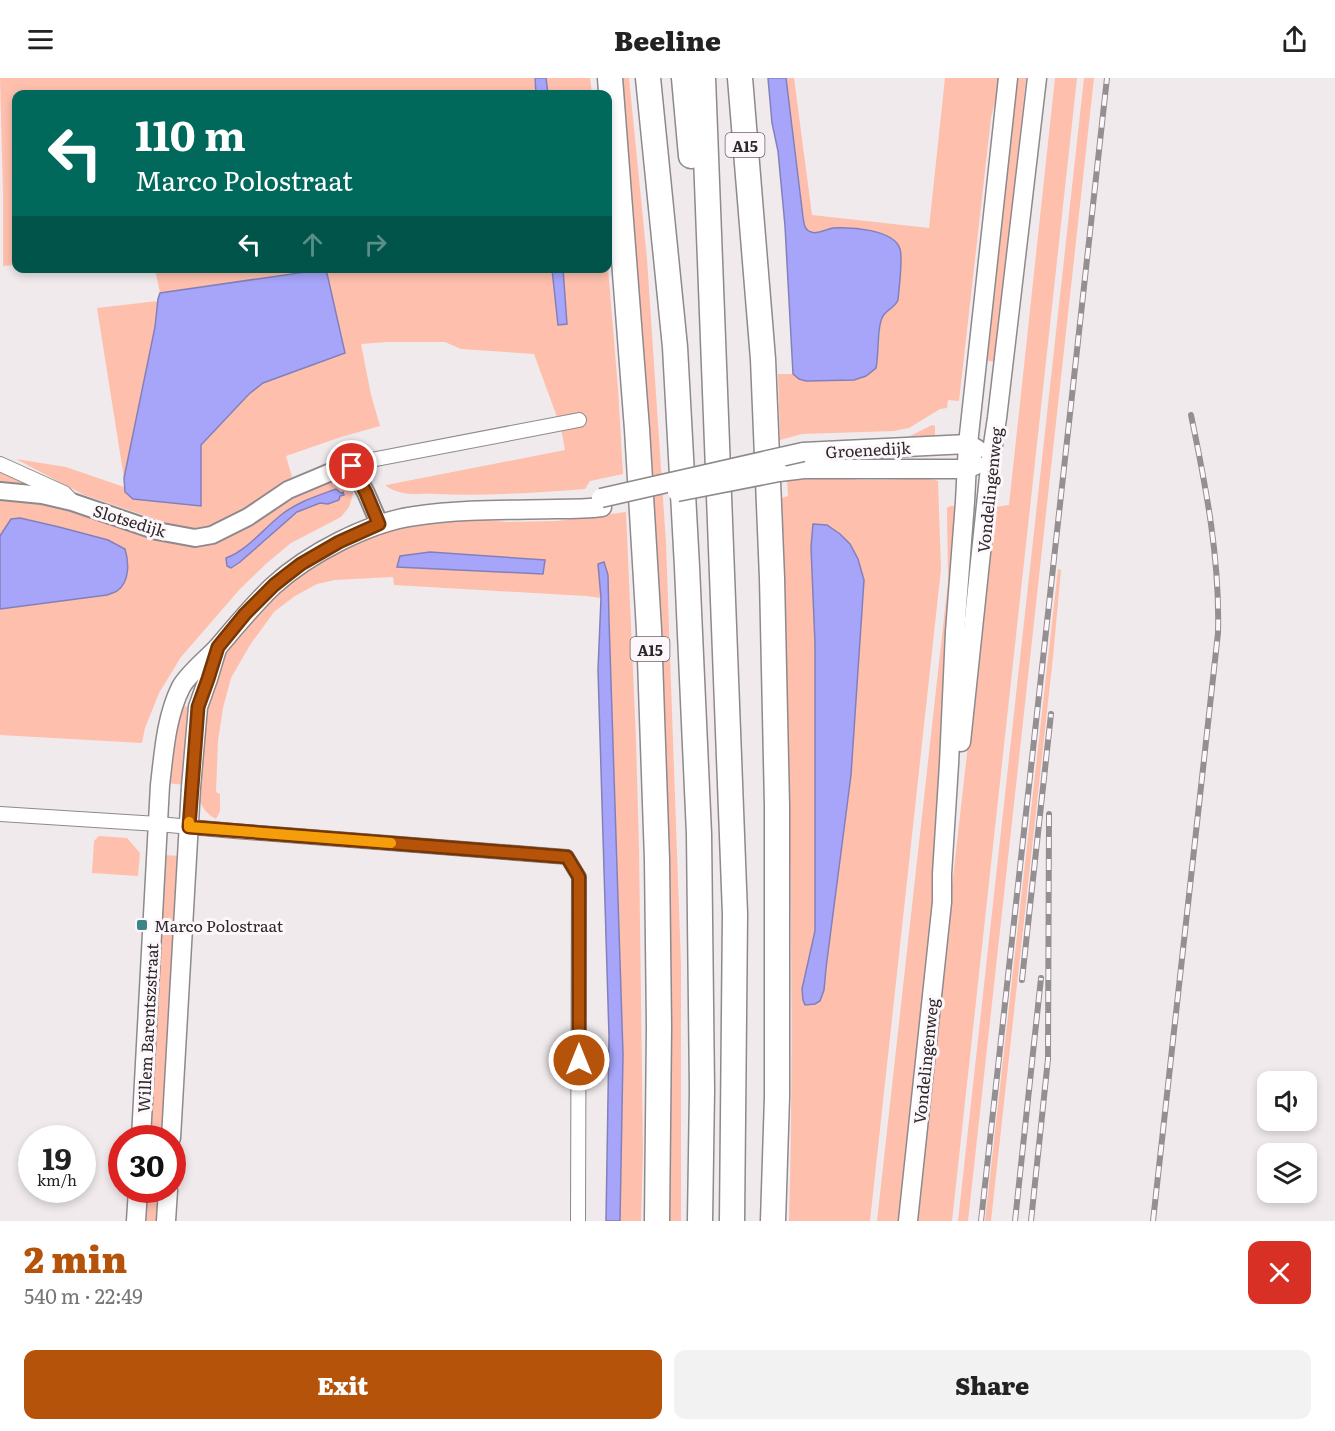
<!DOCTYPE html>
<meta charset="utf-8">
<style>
body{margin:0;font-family:Literata,serif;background:#f2f2f2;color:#222;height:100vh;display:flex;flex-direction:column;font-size:22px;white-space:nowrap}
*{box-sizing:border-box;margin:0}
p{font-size:20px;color:#767676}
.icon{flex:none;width:33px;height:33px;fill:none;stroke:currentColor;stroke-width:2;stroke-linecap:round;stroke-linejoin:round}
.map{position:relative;height:1143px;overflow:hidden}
.sheet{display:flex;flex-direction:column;background:#fff;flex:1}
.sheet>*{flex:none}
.hud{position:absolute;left:12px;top:12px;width:600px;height:183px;border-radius:12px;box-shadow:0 3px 9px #0003;background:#00695c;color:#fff;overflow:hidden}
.buttons{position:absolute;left:1257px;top:993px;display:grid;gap:12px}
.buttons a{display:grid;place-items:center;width:60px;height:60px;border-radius:12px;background:#fff;box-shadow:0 3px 9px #0003;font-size:30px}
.speed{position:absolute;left:18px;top:1047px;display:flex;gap:12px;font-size:30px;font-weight:700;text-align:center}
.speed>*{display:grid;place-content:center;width:78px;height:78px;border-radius:50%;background:#fff;box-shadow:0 3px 9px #0003;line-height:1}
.speed small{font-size:15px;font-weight:400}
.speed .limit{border:9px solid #d22;background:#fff;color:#111}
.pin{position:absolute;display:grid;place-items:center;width:51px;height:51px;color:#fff;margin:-26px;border:3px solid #fff;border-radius:50%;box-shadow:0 2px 6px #0007}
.me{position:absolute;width:66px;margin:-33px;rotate:0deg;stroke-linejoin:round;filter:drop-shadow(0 0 4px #0008)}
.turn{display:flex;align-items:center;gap:21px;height:126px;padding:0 24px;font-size:27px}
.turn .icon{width:78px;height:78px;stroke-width:2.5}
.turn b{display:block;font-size:42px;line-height:51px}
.lanes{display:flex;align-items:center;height:57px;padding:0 24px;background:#0003;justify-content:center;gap:30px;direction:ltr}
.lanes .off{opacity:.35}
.round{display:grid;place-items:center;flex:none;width:63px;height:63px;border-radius:12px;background:#f2f2f2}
.overview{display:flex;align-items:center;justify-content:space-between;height:102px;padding:0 24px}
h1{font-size:36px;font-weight:800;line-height:45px;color:#b45309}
.button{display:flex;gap:12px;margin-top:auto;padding:12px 24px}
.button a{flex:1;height:69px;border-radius:12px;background:#b45309;color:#fff;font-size:24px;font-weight:800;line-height:69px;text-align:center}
.button a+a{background:#f2f2f2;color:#222}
header{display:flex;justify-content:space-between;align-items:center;height:78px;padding:0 24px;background:#fff;font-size:27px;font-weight:800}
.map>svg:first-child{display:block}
</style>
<header><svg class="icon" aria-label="menu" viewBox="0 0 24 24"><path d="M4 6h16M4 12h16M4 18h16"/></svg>Beeline<svg class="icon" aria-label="share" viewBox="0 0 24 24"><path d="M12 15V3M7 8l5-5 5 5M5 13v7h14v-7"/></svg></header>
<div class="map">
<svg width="1335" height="1143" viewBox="0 0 1335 1143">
<rect width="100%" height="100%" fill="#f0eaed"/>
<g fill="#febfad" fill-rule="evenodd">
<polygon points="0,0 534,0 536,16 16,16 16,187 3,188 3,116"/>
<polygon points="546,0 590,0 592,16 548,16"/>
<polygon points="620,0 629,0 647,181 666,465 681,887 681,1143 669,1143"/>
<path d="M786 0H794L812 137 929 150 945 0H1001L991 40 959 323 948 322 947 330 940 331 909 350 894 353 802 356 780 362 778 296H793L799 301 876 289 881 242 885 234 889 232 832 150C822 153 812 159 805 150Z"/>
<polygon points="1016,0 1026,0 995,284 985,282"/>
<polygon points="1055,0 1077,0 952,1143 914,1143 995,429 1009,427"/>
<polygon points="1084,0 1094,0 968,1143 958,1143"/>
<path d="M608 190 618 311 623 396 590 403 585 411C535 415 486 418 436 416 417 415 402 419 386 408V407L565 372 561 350 534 276 461 271 445 264H386L361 266 371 317 380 348 341 359 286 378 292 399 270 413 239 437 218 448 203 451 176 448 84 417 16 381 66 389 124 409 125 414 201 427V367L249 316 263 305 345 275 326 192 160 215 155 191H552L558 246H567L563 191Z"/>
<polygon points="158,223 155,249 124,400 97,230"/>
<polygon points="932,347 935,348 935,360 921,362 908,359"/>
<polygon points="0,391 57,415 0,409"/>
<path d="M841 400C862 403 883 402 904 401 916 401 927 399 938 403L941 491 870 1143H789C796 902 787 661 782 420L788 418 787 402ZM813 446 864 502 851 697 826 890 824 912 802 911 815 853V566L811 469Z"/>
<path d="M341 401 355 404 353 416 349 429 341 439 291 465 267 485 240 511 181 579 159 615 145 650 142 665 0 657V531L107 517 108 462 59 449 20 440 11 441 0 458V416H17L184 463 328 403ZM335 411 341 415 324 426C303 422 278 453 263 465 252 473 239 480 227 487L226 480C248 472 263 451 281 437 297 425 316 418 335 411Z"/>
<path d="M950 428H958L960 437C951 446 950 461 957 471L936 812 900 1143H877L948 504 947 432V430Z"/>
<path d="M626 434 636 662 639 770 643 1074 641 1143H620L623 976 609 542 608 497 598 487 601 520 586 518 394 507 393 499 335 502 317 506 295 518 274 534 250 567 231 600 223 630 218 663 216 714 220 716V733L216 741C207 736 203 731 199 721L202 654 206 625 221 581 243 550 273 519 312 488 375 454 409 445 486 442 507 444 557 443ZM430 474 545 482V483L543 496 416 489 402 490 400 479Z"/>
<polygon points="1058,491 1061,492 1053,579 991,1143 985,1143"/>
<polygon points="182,628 190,629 187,707 165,705 167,684"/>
<polygon points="99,758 127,760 140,775 138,798 92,795 94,763"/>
<polygon points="161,777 183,778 166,1060 145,1060"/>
<polygon points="142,1112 163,1112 161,1143 140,1143"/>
</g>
<g fill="#a7a5fa" stroke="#8280bb" stroke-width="1.5">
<polygon points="535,0 546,0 548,16 536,16"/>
<path d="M768 0H786L803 139C804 145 804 152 811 154 818 157 826 151 833 150 850 149 894 151 900 171 903 181 899 210 898 222 894 231 885 232 882 240 877 250 879 276 876 290L866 298 854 302 806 303 799 301 793 296 785 148 778 73 772 45Z"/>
<polygon points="326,191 345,275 263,305 249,316 201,367 201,428 133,421 125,414 124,400 155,249 158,221 160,215"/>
<polygon points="552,191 563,191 567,246 558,247"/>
<path d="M336 411 341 415 343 414 344 417 340 418 339 422 328 426 320 425 297 434 240 484 231 490 227 488 226 480C248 472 263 451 281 437 297 424 317 418 336 411Z"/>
<path d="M20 440 59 449 108 462 125 471C129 484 130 504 117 513 116 514 109 516 107 517L0 531V458L11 441Z"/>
<polygon points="813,446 827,447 840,456 850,466 858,481 864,502 851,697 826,890 824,912 820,923 815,926 805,927 803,922 802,911 815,853 815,566 811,469"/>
<polygon points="430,474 545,482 543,496 397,489 400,478"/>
<polygon points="604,484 608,497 609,542 623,976 620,1143 606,1143 609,958 598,592 601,520 598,486"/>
</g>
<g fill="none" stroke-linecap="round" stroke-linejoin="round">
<defs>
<g id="minor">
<polyline points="0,386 64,415 70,421"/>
<polyline points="352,388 371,382 579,342"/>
<polyline points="0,736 158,746 234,753 567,779 579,799 578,1143"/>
</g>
<polyline id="tertiary" points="0,413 42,417 72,424 157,453 195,460 212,457 248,439 288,412 338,391 352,388 366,415 379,445"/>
<g id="secondary">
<polyline points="803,374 968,366 977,371"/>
<polyline points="779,394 804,391 967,391 976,387"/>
<polyline points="961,664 991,380 997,340 1037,0"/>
<path d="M141 1060 160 707C164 674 166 639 181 609 188 596 208 580 218 569 236 548 253 527 273 508 308 476 369 444 415 438 461 431 509 432 556 431 572 431 586 431 602 429"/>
<polyline points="171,1060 191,709 198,629 208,601 217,571"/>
<polyline points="136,1143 138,1112"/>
<polyline points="166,1143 168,1112"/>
<polyline points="908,1143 942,824 942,796 949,686 955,554 965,424 968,366 1008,0"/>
</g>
<g id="motorway">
<polyline points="610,0 637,351 649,552 657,782 659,949 657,1143"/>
<polyline points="648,0 675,269 687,489 699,756 702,1012 700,1143"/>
<polyline points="684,0 691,78"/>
<polyline points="703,0 735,836 732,1143"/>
<polyline points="740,0 763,281 772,500 777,728 777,1019 773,1143"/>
</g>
</defs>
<use href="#minor" stroke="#8e898c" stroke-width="16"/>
<use href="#tertiary" stroke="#8e898c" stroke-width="20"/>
<use href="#secondary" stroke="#8e898c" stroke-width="21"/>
<use href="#motorway" stroke="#8e898c" stroke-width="27"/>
<use href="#minor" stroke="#fff" stroke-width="14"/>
<use href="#tertiary" stroke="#fff" stroke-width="16"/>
<use href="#secondary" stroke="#fff" stroke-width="18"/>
<use href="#motorway" stroke="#fff" stroke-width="24"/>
<defs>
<g id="rail">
<polyline points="1022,902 1051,636"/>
<polyline points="981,1143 1107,0"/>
<polyline points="1015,1143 1041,900"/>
<polyline points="1031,1143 1048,981 1049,736"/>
<path d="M1153 1143 1218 555C1220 481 1206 409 1191 337"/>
</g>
</defs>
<use href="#rail" stroke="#949092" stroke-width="6"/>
<use href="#rail" stroke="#fdf7fb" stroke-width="4" stroke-dasharray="11" stroke-linecap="butt"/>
<defs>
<g id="secondary-bridge">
<polyline points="677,414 779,394"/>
<polyline points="601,420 803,374"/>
</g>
</defs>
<use href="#secondary-bridge" stroke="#8e898c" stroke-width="21" stroke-linecap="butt"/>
<use href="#secondary-bridge" stroke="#fff" stroke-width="18"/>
</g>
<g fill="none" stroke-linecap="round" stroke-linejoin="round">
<defs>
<polyline id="route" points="352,388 366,415 379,446 339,464 301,486 288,496 274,507 245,536 218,569 208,601 198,629 189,749 567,779 579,799 579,982"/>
</defs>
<use href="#route" stroke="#753606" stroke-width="15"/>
<use href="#route" stroke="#b45309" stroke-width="10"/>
<polyline stroke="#f59e0b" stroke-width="10" points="189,744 189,749 391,765"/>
</g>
<rect fill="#3c8589" stroke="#fdf7fb" stroke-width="2" x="136" y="841" width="12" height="12" rx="3"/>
<g text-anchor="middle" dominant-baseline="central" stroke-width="6" stroke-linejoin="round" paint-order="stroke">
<g fill="#fdf7fb" stroke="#696668" stroke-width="1.5">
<rect x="725.5" y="55" width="39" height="24" rx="4.5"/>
<rect x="630.5" y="559" width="39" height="24" rx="4.5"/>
</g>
<g font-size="15" font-weight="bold" fill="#2a2829">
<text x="745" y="67">A15</text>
<text x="650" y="571">A15</text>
</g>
<g font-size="16" fill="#2a2829" stroke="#fdf7fb">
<text transform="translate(868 371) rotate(-3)">Groenedijk</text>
<text transform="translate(989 412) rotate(-84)">Vondelingenweg</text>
<text transform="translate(130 442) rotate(17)">Slotsedijk</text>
<text transform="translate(147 950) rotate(-87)">Willem Barentszstraat</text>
<text transform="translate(925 983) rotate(-84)">Vondelingenweg</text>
</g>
<g font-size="16" fill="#2a2829" stroke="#fdf7fb" text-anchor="start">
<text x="154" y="847">Marco Polostraat</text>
</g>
</g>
</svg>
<div class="buttons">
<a><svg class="icon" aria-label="sound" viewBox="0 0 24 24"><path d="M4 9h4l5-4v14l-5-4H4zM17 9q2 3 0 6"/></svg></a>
<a><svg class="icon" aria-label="layers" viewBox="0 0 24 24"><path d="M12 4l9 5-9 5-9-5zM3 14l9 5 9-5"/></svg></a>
</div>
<div class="speed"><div>19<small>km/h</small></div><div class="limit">30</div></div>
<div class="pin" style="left:352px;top:388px;background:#d93025"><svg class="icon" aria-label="arrive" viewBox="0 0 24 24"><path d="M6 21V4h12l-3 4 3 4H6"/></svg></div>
<svg class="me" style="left:579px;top:982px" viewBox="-20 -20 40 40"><circle r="17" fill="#b45309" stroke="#fff" stroke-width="3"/><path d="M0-11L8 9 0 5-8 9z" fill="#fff"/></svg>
<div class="hud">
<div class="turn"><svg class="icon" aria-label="left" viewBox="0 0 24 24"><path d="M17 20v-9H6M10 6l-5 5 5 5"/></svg><div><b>110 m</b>Marco Polostraat</div></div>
<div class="lanes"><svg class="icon" aria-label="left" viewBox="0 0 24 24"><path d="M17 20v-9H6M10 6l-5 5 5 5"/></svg><svg class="icon off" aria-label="ahead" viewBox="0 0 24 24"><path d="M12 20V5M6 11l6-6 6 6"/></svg><svg class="icon off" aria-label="right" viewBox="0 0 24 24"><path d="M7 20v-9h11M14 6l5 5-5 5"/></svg></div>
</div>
</div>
<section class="sheet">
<div class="overview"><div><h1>2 min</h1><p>540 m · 22:49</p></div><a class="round" style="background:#d93025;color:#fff"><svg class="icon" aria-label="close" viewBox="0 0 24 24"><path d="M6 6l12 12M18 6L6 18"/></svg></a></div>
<div class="button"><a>Exit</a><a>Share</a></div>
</section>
